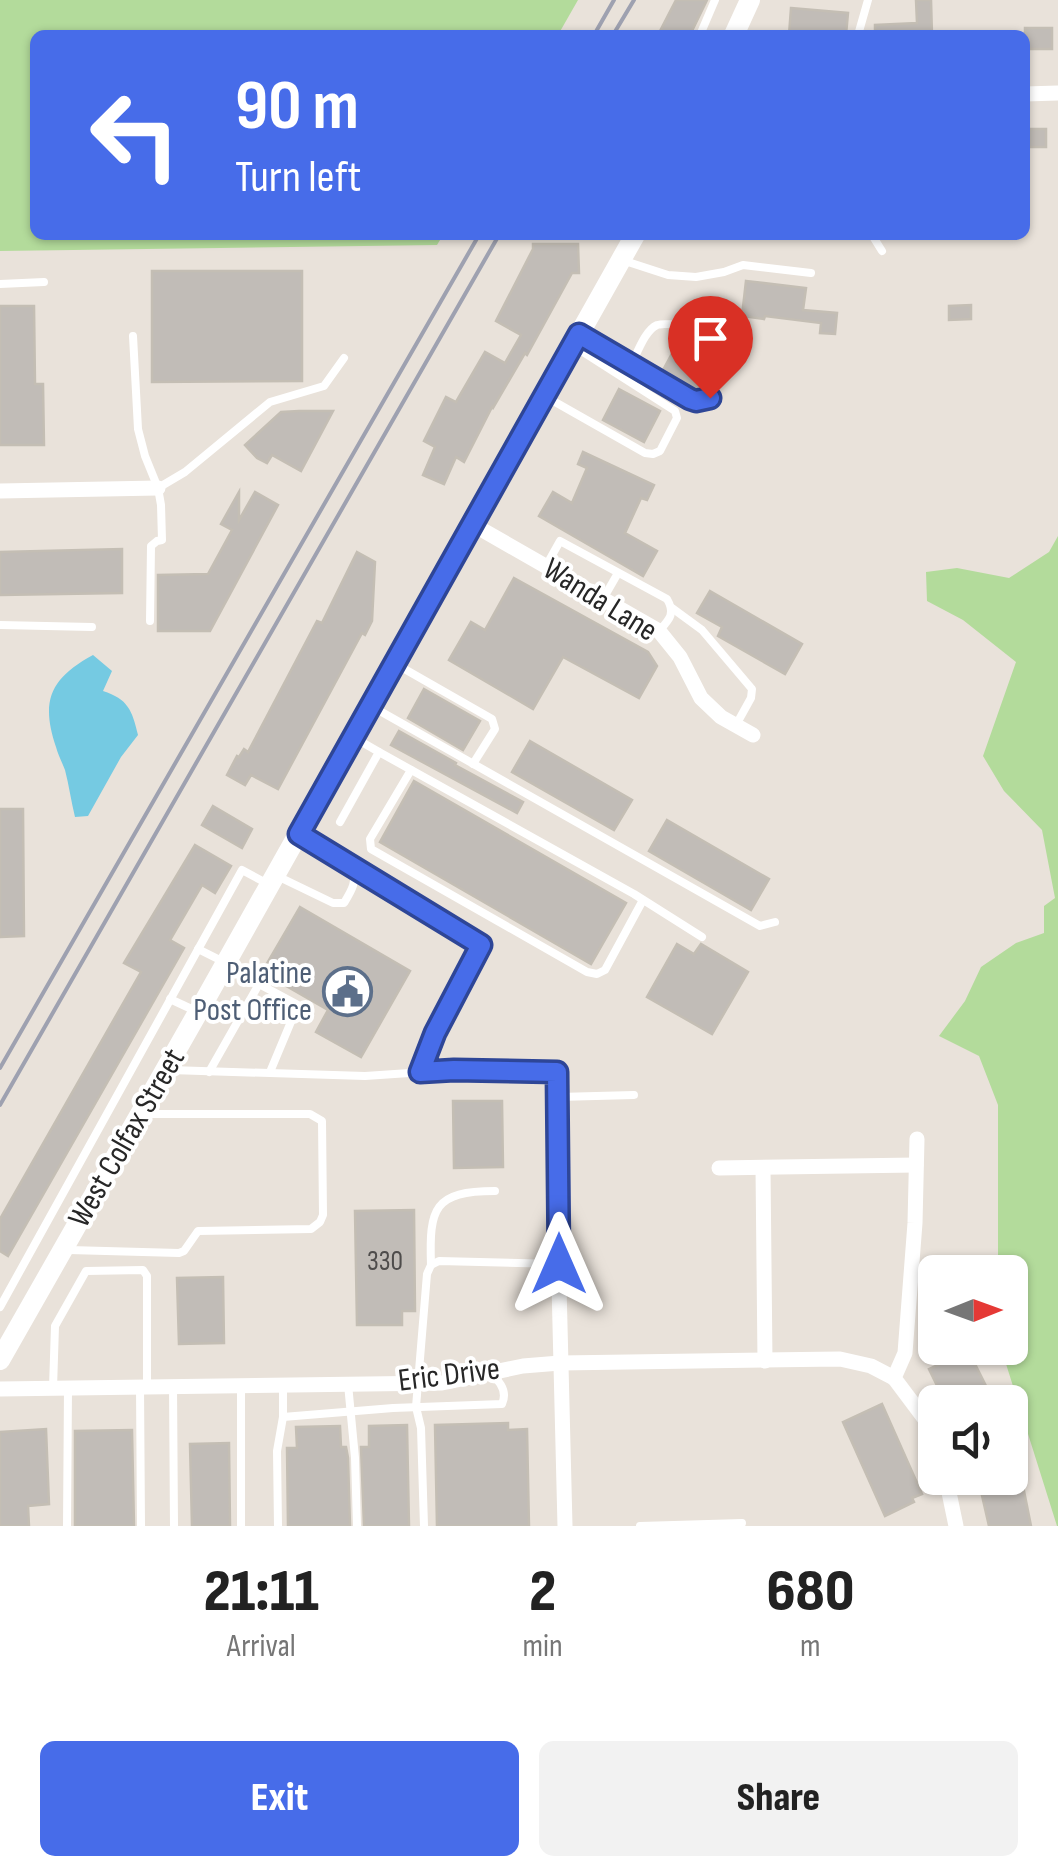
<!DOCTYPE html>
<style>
body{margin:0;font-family:"Sofia Sans Condensed",sans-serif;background:#f2f2f2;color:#222;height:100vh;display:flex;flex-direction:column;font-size:38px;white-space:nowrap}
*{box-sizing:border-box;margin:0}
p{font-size:32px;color:#767676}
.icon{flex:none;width:55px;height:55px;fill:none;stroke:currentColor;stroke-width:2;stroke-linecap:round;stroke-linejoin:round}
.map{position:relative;height:1526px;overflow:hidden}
.sheet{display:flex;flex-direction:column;background:#fff;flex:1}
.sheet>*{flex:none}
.banner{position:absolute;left:30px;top:30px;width:1000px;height:210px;border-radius:15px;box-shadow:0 2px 8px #0004;background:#476ce9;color:#fff;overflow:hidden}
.needle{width:65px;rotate:89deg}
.buttons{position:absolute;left:918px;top:1255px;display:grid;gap:20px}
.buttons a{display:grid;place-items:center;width:110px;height:110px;border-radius:15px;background:#fff;box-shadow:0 2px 8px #0004;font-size:50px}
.pin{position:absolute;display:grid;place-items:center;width:85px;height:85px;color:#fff;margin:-102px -42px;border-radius:50% 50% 50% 0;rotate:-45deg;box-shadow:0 0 10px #0007}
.pin .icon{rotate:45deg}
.me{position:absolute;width:110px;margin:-55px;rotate:0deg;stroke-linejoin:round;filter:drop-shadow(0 0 8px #0008)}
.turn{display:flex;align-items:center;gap:35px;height:210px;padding:0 40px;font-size:45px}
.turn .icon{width:130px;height:130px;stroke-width:2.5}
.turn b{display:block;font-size:70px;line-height:85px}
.eta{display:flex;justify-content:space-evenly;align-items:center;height:170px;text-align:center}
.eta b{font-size:60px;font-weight:800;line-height:70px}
.cta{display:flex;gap:20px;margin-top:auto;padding:20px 40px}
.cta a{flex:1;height:115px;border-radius:15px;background:#476ce9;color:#fff;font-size:40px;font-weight:800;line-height:115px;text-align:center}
.cta a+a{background:#f2f2f2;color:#222}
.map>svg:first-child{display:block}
</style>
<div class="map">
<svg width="1058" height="1526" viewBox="0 0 1058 1526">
<rect width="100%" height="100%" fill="#e9e2da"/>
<g fill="#b3db9b">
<polygon points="0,0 578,0 558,35 35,35 35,235 443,235 437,245 0,251"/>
<polygon points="1058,536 1058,1526 1057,1526 1001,1348 1010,1348 1010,1272 998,1272 998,1105 979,1056 939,1036 965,1001 981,967 1016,943 1044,933 1044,906 1055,898 1042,830 1004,791 983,756 1016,662 963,620 927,601 926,572 957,568 1009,578 1049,552"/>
</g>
<path fill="#75cae2" d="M93 655 112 671 103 691C128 699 132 710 138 735L121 757 88 816 75 817C71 801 69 785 65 770 62 762 58 755 56 747 40 700 51 678 93 655Z"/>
<g fill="#c1bcb7" stroke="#c4beb4" stroke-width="2.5">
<polygon points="676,0 707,0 690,35 658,35"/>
<polygon points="916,0 931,0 932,35 875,35 875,25 917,23"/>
<polygon points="791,8 848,13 846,35 789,35"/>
<rect x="1025" y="28" width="27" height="21"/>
<rect x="1025" y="129" width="21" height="18"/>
<polygon points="533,244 578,244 579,273 572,273 527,355 525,353 493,408 492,407 464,462 456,457 444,484 423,475 435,447 424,441 446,397 456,402 485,352 505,363 521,335 496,321 533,249"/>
<polygon points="152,271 302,271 302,381 152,382"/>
<polygon points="746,281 806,288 803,310 837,313 835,334 820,333 821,323 765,316 764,319 742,316"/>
<polygon points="971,305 971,319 949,320 949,306"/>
<polygon points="0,306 34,306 35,384 43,384 44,445 0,445"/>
<polygon points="684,331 718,350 694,393 661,374"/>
<polygon points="619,389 660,411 644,442 603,420"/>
<polygon points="299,411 333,411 301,471 272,455 267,463 257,458 245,445 281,412"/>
<polygon points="583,452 654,485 647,500 641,498 625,533 657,551 643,576 539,516 553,492 572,503 587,468 578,464"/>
<polygon points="239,492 239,520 255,492 278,505 210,631 158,631 158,575 208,574 232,530 221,524"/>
<polygon points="122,549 122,593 0,595 0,552"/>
<polygon points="357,552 375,562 372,621 365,635 362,633 278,789 251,775 245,785 227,775 237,756 239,757 244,749 248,752 317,621 322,623"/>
<polygon points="514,578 648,652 657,666 639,698 563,657 533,709 449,660 471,622 485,630"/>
<polygon points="710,591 802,644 785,674 718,636 722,627 697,613"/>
<polygon points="424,689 480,721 463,750 408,718"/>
<polygon points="399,731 456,763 455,765 523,802 517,813 391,745"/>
<polygon points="530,741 632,800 614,830 512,772"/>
<polygon points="414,781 626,903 591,964 380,842"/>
<polygon points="213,806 252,829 242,848 202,825"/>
<polygon points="0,809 23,809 24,936 0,937"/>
<polygon points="667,820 769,879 751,910 649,851"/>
<polygon points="195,845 231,866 215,893 202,885 170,940 184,948 8,1256 0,1251 0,1219 141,972 124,963"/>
<polygon points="300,907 410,971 361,1057 316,1032 328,1010 262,972"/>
<polygon points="677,944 694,954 701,944 748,972 712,1034 647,997"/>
<polygon points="453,1101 502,1101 503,1167 454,1168"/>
<polygon points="414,1210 415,1311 402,1311 402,1325 357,1325 355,1211"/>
<polygon points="223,1277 224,1343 179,1344 177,1278"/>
<polygon points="959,1348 967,1348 994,1402 945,1402 929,1369 940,1364 937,1358"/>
<polygon points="882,1404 922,1494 912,1498 914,1502 885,1516 843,1422"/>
<polygon points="508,1423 508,1430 527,1429 529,1526 437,1526 435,1425"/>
<polygon points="407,1425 409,1526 364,1526 361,1447 369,1447 369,1426"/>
<polygon points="340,1426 341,1447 346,1447 348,1458 350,1526 288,1526 287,1448 297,1448 296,1427"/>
<polygon points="46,1429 49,1504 28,1506 29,1526 0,1526 0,1432"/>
<polygon points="132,1430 134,1526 75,1526 75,1431"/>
<polygon points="229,1443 230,1526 192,1526 190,1444"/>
<polygon points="1015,1446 1031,1526 989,1526 978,1478 1010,1478 1010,1447"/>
</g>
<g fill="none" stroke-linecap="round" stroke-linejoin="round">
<g stroke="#fff" stroke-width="8">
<polyline points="700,35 715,0"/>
<polyline points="858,35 868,0"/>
<polyline points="872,235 882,251"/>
<polyline points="625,261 668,275 696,277 724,272 743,265 811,273"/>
<polyline points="0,284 44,282"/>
<polyline points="133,336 138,429 145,456 158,488 161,505 162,540 157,541 151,546 150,621"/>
<path d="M583 337 690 399 696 401 711 398C717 385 730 368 729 354 726 324 695 322 673 324 671 324 658 324 657 325 645 330 637 354 631 365"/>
<polyline points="548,398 645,453 653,454 660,451 677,418 675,411 575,347"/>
<polyline points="158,488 185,472 270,402 324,386 344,358"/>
<path d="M546 566 560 541 667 599C676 614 669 620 659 631"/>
<polyline points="603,599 618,573"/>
<polyline points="672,608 702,630 752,689 751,698 736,725"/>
<polyline points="0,625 92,627"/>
<polyline points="394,663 492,719 495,729 473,764"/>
<polyline points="371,706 760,926 775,922"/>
<polyline points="379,752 634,894 702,937"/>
<polyline points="411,770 370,839 371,849 587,972 597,974 605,970 643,900"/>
<polyline points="340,822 379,752 353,737"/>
<polyline points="353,866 481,945 435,1033 420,1072"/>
<path d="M275 875 333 903H344C352 890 357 882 353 866L302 836"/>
<polyline points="198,949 226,963 259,984 209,1072"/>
<polyline points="259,984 298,1005 270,1072"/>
<polyline points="170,999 198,1012"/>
<polyline points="170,1070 365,1076 454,1070 557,1072 558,1097 634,1095"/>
<polyline points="69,1250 179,1253 184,1251 198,1231 311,1229 320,1222 323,1215 322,1121 310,1114 145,1114"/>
<path d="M431 1265C429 1208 434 1191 495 1191"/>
<polyline points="0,1307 242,870 268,884"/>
<polyline points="348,1384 355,1458 357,1526"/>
<path d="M283 1385V1417L393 1408 502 1404C508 1391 500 1381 490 1373"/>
<polyline points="173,1386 174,1526"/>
<polyline points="140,1387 141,1526"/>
<polyline points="53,1388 55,1326 86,1271 143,1270 147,1276 147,1387"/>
<polyline points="67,1526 68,1388"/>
<polyline points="241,1526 241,1385"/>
<polyline points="278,1526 277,1451 283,1417"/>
<polyline points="424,1526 421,1428 416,1407 427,1274 431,1265 439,1261 559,1264"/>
<polyline points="640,1526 742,1523"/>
</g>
<g stroke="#fff" stroke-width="15">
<polyline points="1025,94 1058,93"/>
<polyline points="0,491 158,488"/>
<polyline points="472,524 659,631 680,657 701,698 721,717 753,735"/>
<polyline points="558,1097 559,1285 565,1526"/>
<polyline points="917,1139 915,1223 905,1353 894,1378 927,1422 935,1446"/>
<polyline points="719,1168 916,1165"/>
<polyline points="763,1168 765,1361"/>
<polyline points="0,1389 442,1383 523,1366 560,1363 840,1359 871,1366 894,1378"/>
<polyline points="946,1478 956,1526"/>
</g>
<g stroke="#fff" stroke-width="20">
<polyline points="734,35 750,0"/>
<polyline points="0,1360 205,1000 635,235"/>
</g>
<g stroke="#9ea1b0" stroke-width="4">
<polyline points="594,35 614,0"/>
<polyline points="613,35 634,0"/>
<polyline points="0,1068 479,235"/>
<polyline points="0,1105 499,235"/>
</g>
</g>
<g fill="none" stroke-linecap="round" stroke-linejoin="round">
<defs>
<polyline id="route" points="559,1264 557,1072 454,1070 420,1072 435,1033 481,945 299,834 579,334 690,399 696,401 710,398"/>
</defs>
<use href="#route" stroke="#2e4697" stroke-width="25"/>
<use href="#route" stroke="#476ce9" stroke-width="18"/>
</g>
<defs>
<symbol id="civic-ring" viewBox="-11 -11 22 22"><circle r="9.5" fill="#fff" stroke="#5c6f8a" stroke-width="1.5"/><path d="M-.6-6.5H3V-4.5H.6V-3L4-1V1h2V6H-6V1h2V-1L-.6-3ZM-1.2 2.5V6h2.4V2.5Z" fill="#5c6f8a"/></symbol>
</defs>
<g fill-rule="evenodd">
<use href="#civic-ring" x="320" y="964" width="55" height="55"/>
</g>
<g text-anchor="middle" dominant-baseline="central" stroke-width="8" stroke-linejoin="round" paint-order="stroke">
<g font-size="28" fill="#4e4c4b">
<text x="385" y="1261">330</text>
</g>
<g font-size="32" fill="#272727" stroke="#fff">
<text transform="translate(600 600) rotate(32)">Wanda Lane</text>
<text transform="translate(127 1138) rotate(-60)">West Colfax Street</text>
<text transform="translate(449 1375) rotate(-7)">Eric Drive</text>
</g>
<g font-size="32" fill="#4e5e75" stroke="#fff" text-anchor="end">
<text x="312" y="973">Palatine<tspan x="312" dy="37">Post Office</tspan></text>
</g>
</g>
</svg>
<div class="buttons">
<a><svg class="needle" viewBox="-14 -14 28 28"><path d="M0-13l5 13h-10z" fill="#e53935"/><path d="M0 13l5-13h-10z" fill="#767676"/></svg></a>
<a><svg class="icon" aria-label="sound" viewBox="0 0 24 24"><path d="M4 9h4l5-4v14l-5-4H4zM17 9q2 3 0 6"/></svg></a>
</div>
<div class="pin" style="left:710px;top:398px;background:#d93025"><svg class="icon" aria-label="arrive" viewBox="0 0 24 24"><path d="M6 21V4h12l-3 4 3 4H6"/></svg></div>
<svg class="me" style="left:559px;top:1264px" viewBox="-20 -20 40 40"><path d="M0-17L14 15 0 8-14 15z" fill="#476ce9" stroke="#fff" stroke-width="4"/></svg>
<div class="banner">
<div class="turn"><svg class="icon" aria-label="left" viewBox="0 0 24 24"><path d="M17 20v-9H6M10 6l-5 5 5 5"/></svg><div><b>90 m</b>Turn left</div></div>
</div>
</div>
<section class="sheet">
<div class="eta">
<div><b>21:11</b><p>Arrival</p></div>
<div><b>2</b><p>min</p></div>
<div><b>680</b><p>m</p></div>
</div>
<div class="cta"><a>Exit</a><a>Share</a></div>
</section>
